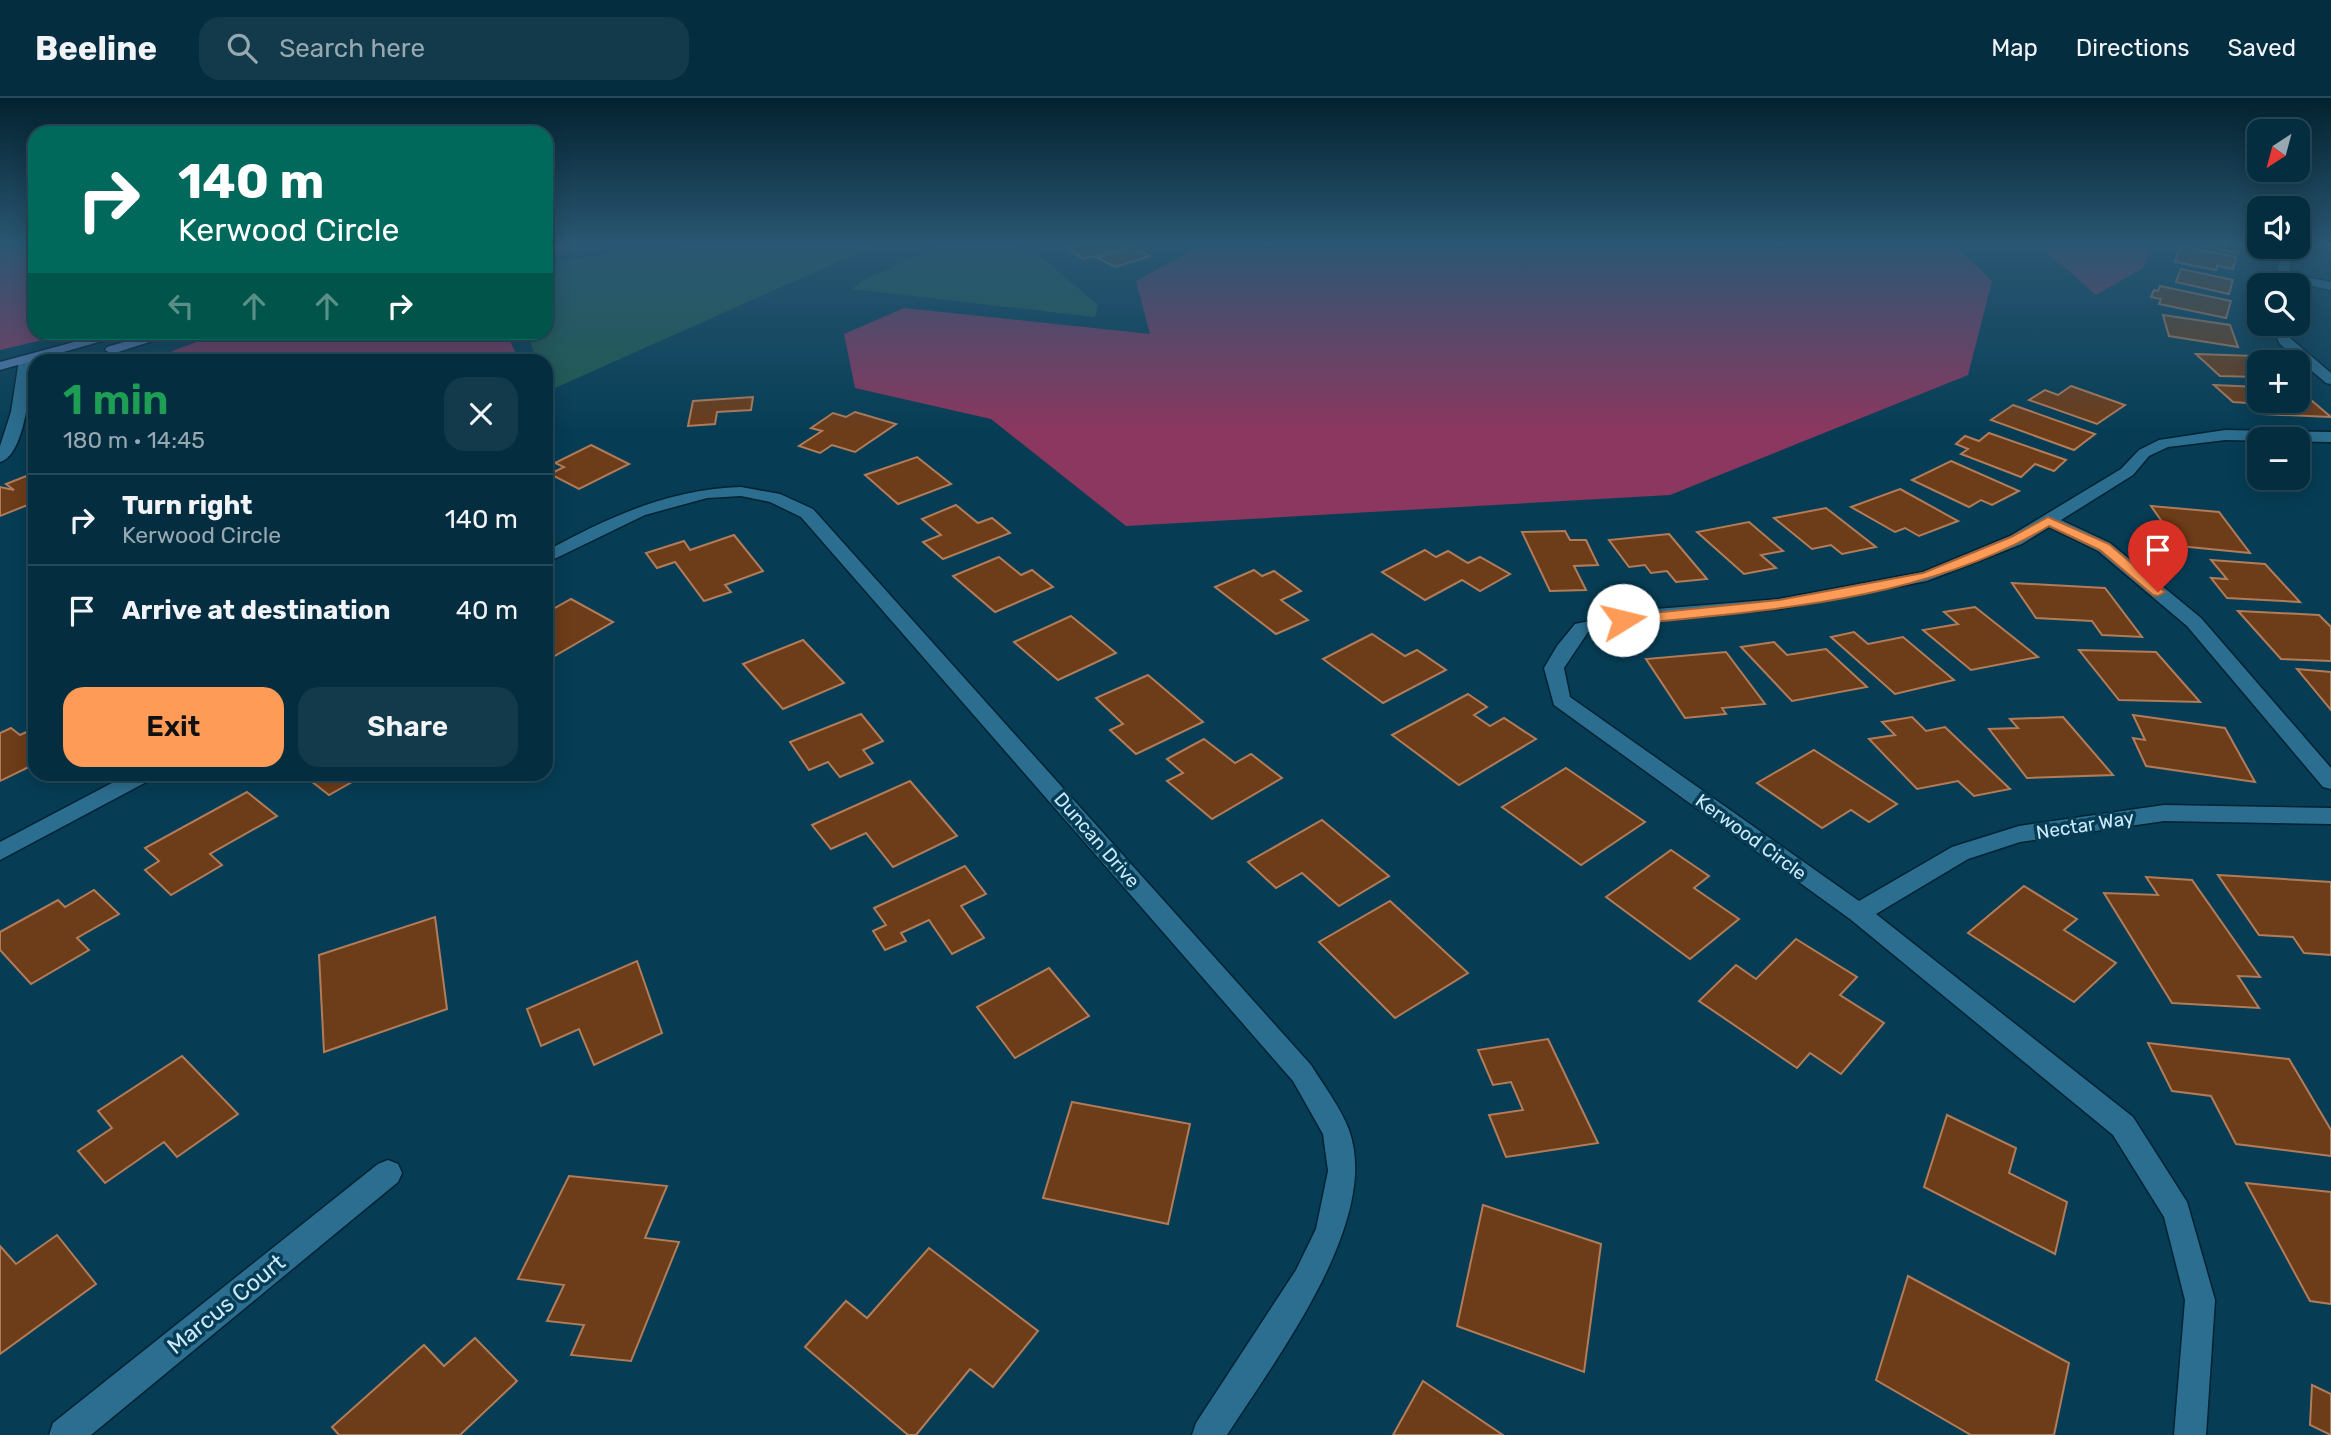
<!DOCTYPE html>
<meta charset="utf-8">
<style>
body{margin:0;font-family:Rubik,sans-serif;background:#123a4b;color:#f1f3f6;height:100vh;display:flex;flex-direction:column;font-size:26px;white-space:nowrap}
*{box-sizing:border-box;margin:0}
p{font-size:23px;color:#97a8b1}
.icon{flex:none;width:38px;height:38px;fill:none;stroke:currentColor;stroke-width:2;stroke-linecap:round;stroke-linejoin:round}
.map{position:relative;flex:1;overflow:hidden}
.panel{position:absolute;left:28px;top:256px;width:525px;height:427px;display:flex;flex-direction:column;background:#042e40;border-radius:21px;box-shadow:0 4px 18px #0003,0 0 0 2px #254a59}
.panel>*{flex:none}
.guide{position:absolute;left:28px;top:28px;width:525px;height:214px;border-radius:21px;box-shadow:0 4px 18px #0003,0 0 0 2px #254a59;background:#00695c;color:#fff;overflow:hidden}
.needle{width:46px;rotate:216deg}
.buttons{position:absolute;left:2247px;top:21px;display:grid;gap:14px}
.buttons a{display:grid;place-items:center;width:63px;height:63px;border-radius:14px;background:#042e40;box-shadow:0 4px 18px #0003,0 0 0 2px #254a59;font-size:35px}
.pin{position:absolute;display:grid;place-items:center;width:60px;height:60px;color:#fff;margin:-72px -30px;border-radius:50% 50% 50% 0;rotate:-45deg;box-shadow:0 0 7px #0007}
.pin .icon{rotate:45deg}
.me{position:absolute;width:77px;margin:-38px;rotate:81deg;stroke-linejoin:round;filter:drop-shadow(0 0 5px #0008)}
.turn{display:flex;align-items:center;gap:24px;height:147px;padding:0 35px;font-size:32px}
.turn .icon{width:91px;height:91px;stroke-width:2.5}
.turn b{display:block;font-size:49px;line-height:60px}
.lanes{display:flex;align-items:center;height:66px;padding:0 35px;background:#0003;justify-content:center;gap:35px;direction:ltr}
.lanes .off{opacity:.35}
.round{display:grid;place-items:center;flex:none;width:74px;height:74px;border-radius:21px;background:#123a4b}
.head{display:flex;align-items:center;justify-content:space-between;height:119px;padding:0 35px}
h1{font-size:42px;font-weight:600;line-height:52px;color:#1e9e55}
.cta{display:flex;gap:14px;margin-top:auto;padding:14px 35px}
.cta a{flex:1;height:80px;border-radius:21px;background:#fe9c57;color:#111;font-size:28px;font-weight:600;line-height:80px;text-align:center}
.cta a+a{background:#123a4b;color:#f1f3f6}
ul{padding:0;list-style:none}
li{display:flex;align-items:center;gap:21px;height:91px;padding:0 35px;border-top:2px solid #254a59}
li div{flex:1}
li b{display:block;font-size:26px}
li em{font-style:normal}
header{display:flex;align-items:center;gap:42px;box-sizing:border-box;height:98px;padding:0 35px;background:#042e40;border-bottom:2px solid #254a59}
header strong{font-size:33px}
nav{display:flex;gap:38px;margin-inline-start:auto;font-size:24px}
.search{width:490px;height:63px;background:#123a4b;display:flex;align-items:center;gap:18px;box-sizing:border-box;padding:0 24px;border-radius:21px;color:#97a8b1;font-size:26px}
.map>svg:first-child{display:block}
</style>
<header>
<strong>Beeline</strong>
<div class="search"><svg class="icon" aria-label="search" viewBox="0 0 24 24"><circle cx="10" cy="10" r="6"/><path d="M15 15l6 6"/></svg>Search here</div>
<nav><a>Map</a><a>Directions</a><a>Saved</a></nav>
</header>
<div class="map">
<svg width="2331" height="1337" viewBox="0 0 2331 1337">
<rect width="100%" height="100%" fill="#063d55"/>
<g fill="#8c375f">
<polygon points="0,146 35,146 35,234 72,235 0,252"/>
<polygon points="546,146 668,146 558,155 546,161"/>
<polygon points="1203,146 1954,146 1992,183 1968,277 1670,397 1126,428 991,321 855,290 844,236 904,210 1150,236 1136,183"/>
<polygon points="2038,146 2153,146 2143,170 2096,197"/>
<polygon points="224,234 506,235 516,256 507,262 171,262 172,253"/>
</g>
<g fill="#1f5b4c">
<polygon points="692,146 878,146 546,294 546,262 527,262 535,257 527,235 546,234 546,166 607,156 684,149"/>
<polygon points="942,146 1012,146 1042,160 1098,207 1095,219 852,191 862,183"/>
</g>
<g fill="#6d3c18" stroke="#b37c59" stroke-width="2">
<polygon points="1087,146 1130,146 1133,147 1084,161 1067,151"/>
<polygon points="2193,146 2241,146 2238,155"/>
<polygon points="2180,148 2236,159 2233,171 2217,168 2216,172 2175,164"/>
<polygon points="1132,149 1150,158 1115,169 1097,160"/>
<polygon points="2181,171 2233,182 2229,196 2176,184"/>
<polygon points="2160,188 2231,203 2226,220 2159,206 2161,201 2151,199 2154,192 2158,193"/>
<polygon points="2163,217 2230,227 2238,249 2169,238"/>
<polygon points="2196,256 2255,258 2262,264 2259,264 2259,279 2220,278"/>
<polygon points="2214,287 2259,289 2259,303 2298,303 2298,291 2331,319 2261,316 2248,305 2233,304"/>
<polygon points="2071,288 2125,307 2097,326 2029,302 2045,292 2058,297"/>
<polygon points="753,299 751,312 717,314 715,326 688,328 693,303"/>
<polygon points="2013,307 2095,336 2074,352 1991,322"/>
<polygon points="855,314 896,326 855,354 832,347 820,355 799,348 822,333 811,330 833,315 846,319"/>
<polygon points="1989,335 2066,362 2054,373 2035,366 2021,379 1961,356 1968,351 1956,346 1965,338 1979,343"/>
<polygon points="591,347 629,366 579,391 550,376 564,369 555,365"/>
<polygon points="917,359 951,386 898,406 865,377"/>
<polygon points="1951,363 2019,393 1992,407 1981,402 1969,409 1912,382"/>
<polygon points="34,375 35,404 0,418 0,389 14,392 6,386"/>
<polygon points="1900,391 1958,423 1919,438 1905,430 1895,434 1851,409"/>
<polygon points="956,407 978,425 992,420 1010,435 943,461 923,444 941,437 922,421"/>
<polygon points="2151,408 2219,414 2250,455 2179,448"/>
<polygon points="1826,410 1876,449 1842,456 1831,447 1812,451 1774,420"/>
<polygon points="1749,424 1783,453 1761,457 1776,470 1744,476 1697,434"/>
<polygon points="1565,433 1570,442 1586,442 1598,467 1574,468 1586,492 1550,493 1522,434"/>
<polygon points="1669,436 1707,481 1676,484 1667,473 1651,475 1645,467 1629,469 1609,442"/>
<polygon points="734,437 763,473 725,487 731,494 704,503 675,464 657,470 646,455 684,443 690,452"/>
<polygon points="1425,452 1436,459 1448,453 1468,465 1480,459 1510,476 1480,493 1462,482 1425,502 1382,474"/>
<polygon points="999,459 1021,477 1032,472 1053,489 995,514 953,478"/>
<polygon points="2211,462 2265,466 2300,504 2227,500 2211,480 2227,481"/>
<polygon points="1254,472 1262,478 1274,473 1301,493 1281,502 1308,522 1276,536 1215,489"/>
<polygon points="2012,485 2105,490 2142,539 2102,537 2092,523 2036,520"/>
<polygon points="571,501 613,524 546,563 546,515"/>
<polygon points="1975,509 2038,559 1971,572 1923,532 1958,526 1944,514"/>
<polygon points="2238,513 2319,517 2331,529 2331,563 2281,561"/>
<polygon points="1071,518 1116,555 1058,582 1014,544"/>
<polygon points="1854,534 1868,546 1903,539 1954,582 1895,596 1831,539"/>
<polygon points="1372,536 1405,558 1417,552 1446,572 1383,605 1323,561"/>
<polygon points="803,542 844,585 783,611 743,566"/>
<polygon points="1774,544 1787,557 1826,551 1867,589 1792,603 1741,549"/>
<polygon points="2079,552 2156,554 2200,604 2119,602"/>
<polygon points="1726,554 1765,606 1722,610 1726,616 1685,620 1646,561"/>
<polygon points="2297,571 2331,574 2331,612"/>
<polygon points="1148,577 1203,624 1136,656 1110,632 1123,626 1096,600"/>
<polygon points="1468,596 1487,609 1474,617 1490,628 1504,620 1536,641 1459,687 1392,637"/>
<polygon points="861,616 883,643 863,652 873,665 840,679 828,664 809,672 790,644"/>
<polygon points="2133,617 2225,630 2255,684 2146,668 2133,640 2145,642"/>
<polygon points="1912,619 1926,633 1945,629 2010,691 1974,698 1958,683 1917,691 1869,641 1895,637 1882,624"/>
<polygon points="2063,619 2113,677 2027,680 1989,631 2018,630 2010,621"/>
<polygon points="11,630 20,637 35,630 35,666 0,683 0,635"/>
<polygon points="1204,641 1235,665 1251,656 1282,680 1212,721 1167,683 1183,675 1167,661"/>
<polygon points="1814,652 1897,706 1869,724 1851,712 1822,730 1757,685"/>
<polygon points="1566,670 1645,724 1581,767 1502,709"/>
<polygon points="302,676 366,676 329,697"/>
<polygon points="910,683 957,738 893,769 866,735 831,751 812,727"/>
<polygon points="247,694 277,718 210,756 222,767 171,797 145,772 159,763 145,750"/>
<polygon points="1322,722 1389,778 1339,808 1302,775 1276,790 1248,764"/>
<polygon points="1671,752 1709,778 1694,790 1739,821 1690,861 1606,799"/>
<polygon points="965,768 986,796 961,808 984,840 952,856 929,822 901,835 906,843 885,852 873,833 886,827 874,810"/>
<polygon points="2218,777 2331,784 2331,857 2304,855 2293,839 2259,837"/>
<polygon points="2146,779 2192,782 2260,879 2238,878 2259,910 2172,905 2104,795 2158,797"/>
<polygon points="2024,788 2077,821 2064,832 2116,865 2074,904 1968,835"/>
<polygon points="94,792 119,816 77,840 89,852 31,886 0,852 0,834 58,802 65,809"/>
<polygon points="1390,803 1468,875 1395,920 1319,844"/>
<polygon points="435,819 447,911 324,954 319,857"/>
<polygon points="1796,841 1857,879 1840,897 1884,925 1841,976 1810,955 1797,970 1699,903 1736,867 1756,881"/>
<polygon points="637,863 662,935 594,967 579,931 541,948 527,911"/>
<polygon points="1049,870 1089,918 1015,960 977,909"/>
<polygon points="1548,941 1598,1045 1506,1059 1489,1017 1523,1012 1511,984 1493,987 1478,952"/>
<polygon points="2148,945 2289,961 2331,1032 2331,1058 2236,1046 2211,998 2172,993"/>
<polygon points="182,958 238,1016 177,1059 164,1044 105,1085 78,1053 112,1030 98,1013"/>
<polygon points="1072,1004 1190,1026 1168,1126 1043,1100"/>
<polygon points="1947,1017 2016,1050 2009,1075 2067,1104 2055,1156 1924,1089"/>
<polygon points="569,1078 667,1088 645,1140 679,1144 631,1263 571,1257 584,1227 547,1223 564,1187 518,1181"/>
<polygon points="2246,1085 2331,1094 2331,1206 2310,1203"/>
<polygon points="1483,1107 1601,1146 1584,1274 1457,1228"/>
<polygon points="57,1137 96,1186 0,1256 0,1148 16,1166"/>
<polygon points="929,1150 1038,1233 993,1289 970,1271 916,1337 908,1337 805,1249 846,1203 867,1220"/>
<polygon points="1908,1178 2069,1265 2054,1337 1971,1337 1876,1282"/>
<polygon points="475,1240 517,1283 460,1337 339,1337 332,1329 424,1247 444,1268"/>
<polygon points="1423,1283 1503,1337 1393,1337"/>
<polygon points="2312,1287 2331,1296 2331,1337 2310,1327"/>
</g>
<g fill="none" stroke-linecap="round" stroke-linejoin="round">
<defs>
<g id="street">
<polygon points="2281,149 2293,149 2289,176 2331,184 2331,192 2288,183 2287,187 2275,187"/>
<polygon points="2270,226 2282,226 2291,241 2331,275 2331,286 2326,285 2280,246"/>
<path d="M26 258 33 262C30 285 26 357 0 364V348L11 314 19 262Z"/>
<polygon points="2225,332 2331,334 2331,344 2225,342 2168,349 2149,358 2133,377 2061,422 2110,445 2201,520 2331,670 2331,691 2323,689 2187,528 2098,453 2049,429 2022,446 1927,483 1779,511 1643,524 1588,534 1564,570 1570,599 1859,803 1952,749 2019,728 2164,707 2331,710 2331,726 2164,723 2020,744 1968,761 1876,816 2133,1019 2187,1104 2215,1202 2206,1337 2174,1337 2185,1202 2164,1119 2113,1037 1850,821 1554,607 1544,570 1557,548 1575,526 1643,512 1779,501 1923,474 2010,438 2121,371 2139,352 2159,342"/>
<path d="M741 389 780 396 813 411 1311 967C1324 988 1341 1010 1349 1032 1382 1123 1274 1263 1227 1337H1192L1196 1325 1296 1172 1316 1131 1328 1073 1323 1036 1293 983 801 419 770 404 741 398 707 400 645 417 546 465V453C609 419 669 391 741 389Z"/>
<polygon points="129,676 156,676 152,681 0,762 0,744"/>
<polygon points="388,1062 398,1066 402,1075 398,1084 91,1337 49,1337 53,1325 378,1066"/>
</g>
<g id="secondary">
<polygon points="111,234 134,234 0,272 0,264"/>
<polygon points="158,234 180,234 112,256 105,252 107,249"/>
</g>
</defs>
<use href="#street" stroke="#002333" stroke-width="3"/>
<use href="#secondary" stroke="#002333" stroke-width="3"/>
<use href="#street" fill="#2c6e8f" fill-rule="evenodd"/>
<use href="#secondary" fill="#5278ad" fill-rule="evenodd"/>
</g>
<linearGradient id="sky" x2="0" y2="1"><stop stop-color="#03222f"/><stop offset="0.44" stop-color="#2a5773"/><stop offset="1" stop-color="#2a5773" stop-opacity="0"/></linearGradient>
<rect width="2331" height="333" fill="url(#sky)"/>
<path fill="#fe9c57" stroke="#a56539" stroke-width="2" d="M2048 419 2109 446 2165 494 2158 498 2153 497 2100 452 2049 428C1922 504 1767 512 1623 527L1616 522 1623 518 1779 502 1923 475 2011 439Z"/>
<g text-anchor="middle" dominant-baseline="central" stroke-width="7" stroke-linejoin="round" paint-order="stroke">
<g font-size="19" fill="#cbeafd" stroke="#063d55">
<text transform="translate(2085 727) rotate(-9)">Nectar Way</text>
<text transform="translate(1751 739) rotate(36)">Kerwood Circle</text>
<text transform="translate(1097 742) rotate(49)">Duncan Drive</text>
</g>
<g font-size="23" fill="#cbeafd" stroke="#063d55">
<text transform="translate(226 1206) rotate(-39)">Marcus Court</text>
</g>
</g>
</svg>
<div class="buttons">
<a><svg class="needle" viewBox="-14 -14 28 28"><path d="M0-13l5 13h-10z" fill="#e53935"/><path d="M0 13l5-13h-10z" fill="#97a8b1"/></svg></a>
<a><svg class="icon" aria-label="sound" viewBox="0 0 24 24"><path d="M4 9h4l5-4v14l-5-4H4zM17 9q2 3 0 6"/></svg></a>
<a><svg class="icon" aria-label="search" viewBox="0 0 24 24"><circle cx="10" cy="10" r="6"/><path d="M15 15l6 6"/></svg></a>
<a>+</a>
<a>−</a>
</div>
<div class="pin" style="left:2158px;top:494px;background:#d93025"><svg class="icon" aria-label="arrive" viewBox="0 0 24 24"><path d="M6 21V4h12l-3 4 3 4H6"/></svg></div>
<svg class="me" style="left:1623px;top:522px" viewBox="-20 -20 40 40"><circle r="19" fill="#fff"/><path d="M0-13L10 11 0 6-10 11z" fill="#fe9c57"/></svg>
<div class="guide">
<div class="turn"><svg class="icon" aria-label="right" viewBox="0 0 24 24"><path d="M7 20v-9h11M14 6l5 5-5 5"/></svg><div><b>140 m</b>Kerwood Circle</div></div>
<div class="lanes"><svg class="icon off" aria-label="left" viewBox="0 0 24 24"><path d="M17 20v-9H6M10 6l-5 5 5 5"/></svg><svg class="icon off" aria-label="ahead" viewBox="0 0 24 24"><path d="M12 20V5M6 11l6-6 6 6"/></svg><svg class="icon off" aria-label="ahead" viewBox="0 0 24 24"><path d="M12 20V5M6 11l6-6 6 6"/></svg><svg class="icon" aria-label="right" viewBox="0 0 24 24"><path d="M7 20v-9h11M14 6l5 5-5 5"/></svg></div>
</div>
<section class="panel">
<div class="head"><div><h1>1 min</h1><p>180 m · 14:45</p></div><a class="round"><svg class="icon" aria-label="close" viewBox="0 0 24 24"><path d="M6 6l12 12M18 6L6 18"/></svg></a></div>
<ul>
<li><svg class="icon" aria-label="right" viewBox="0 0 24 24"><path d="M7 20v-9h11M14 6l5 5-5 5"/></svg><div><b>Turn right</b><p>Kerwood Circle</p></div><em>140 m</em></li>
<li><svg class="icon" aria-label="arrive" viewBox="0 0 24 24"><path d="M6 21V4h12l-3 4 3 4H6"/></svg><div><b>Arrive at destination</b></div><em>40 m</em></li>
</ul>
<div class="cta"><a>Exit</a><a>Share</a></div>
</section>
</div>
